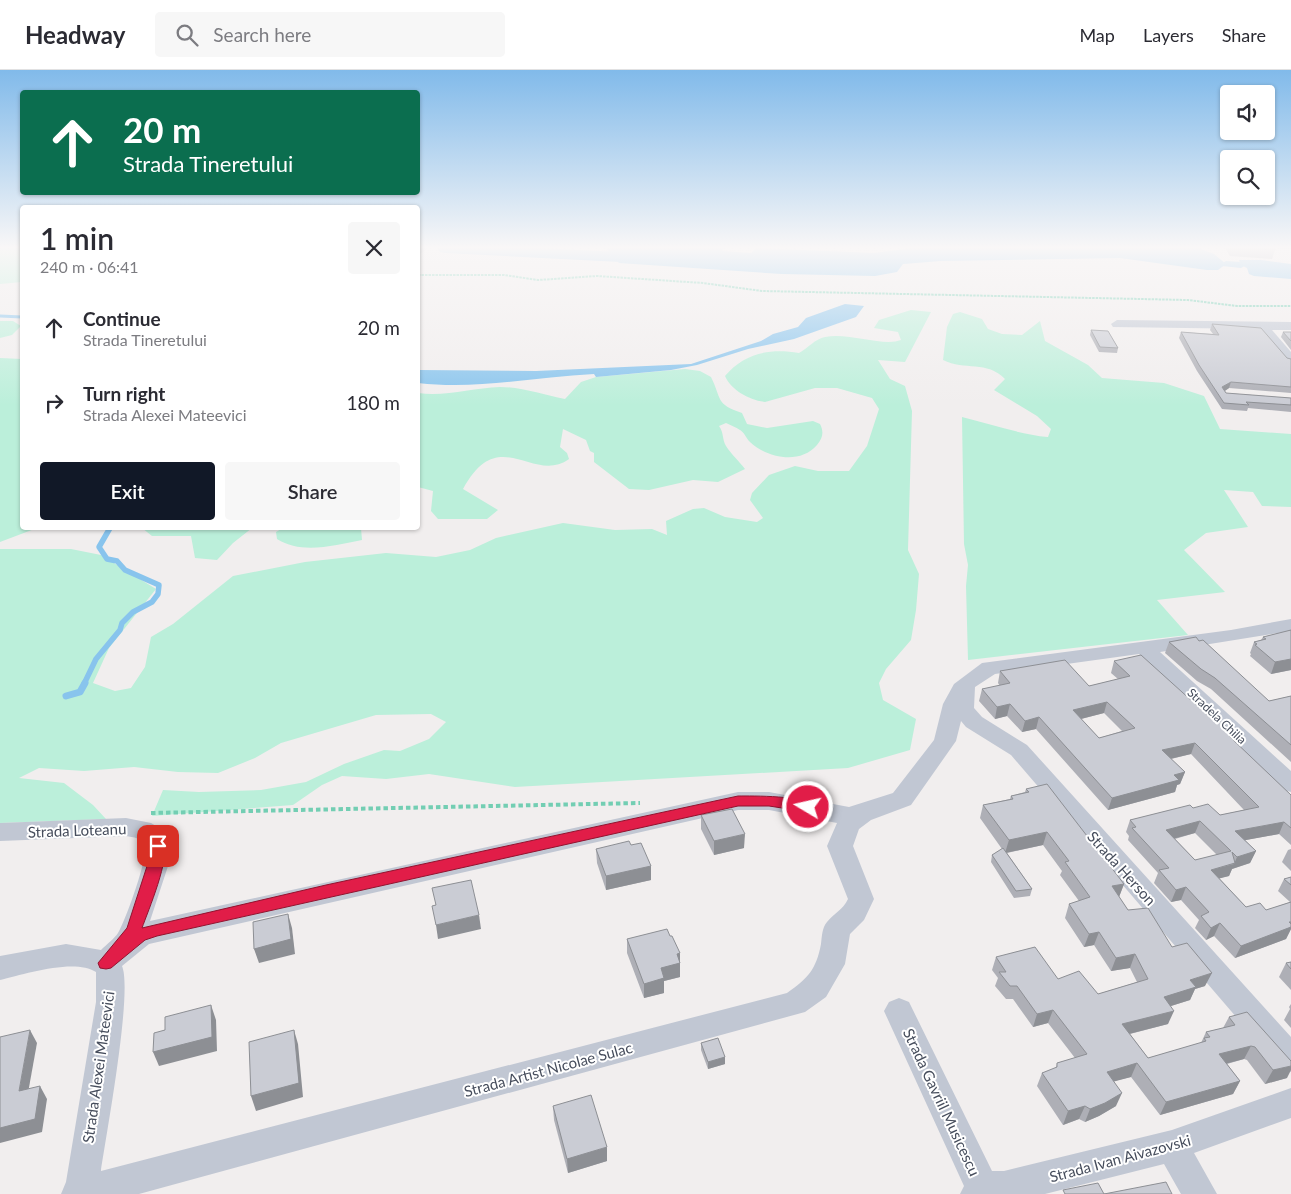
<!DOCTYPE html>
<meta charset="utf-8">
<style>
body{margin:0;font-family:Lato,sans-serif;background:#f7f7f7;color:#2b2b33;height:100vh;display:flex;flex-direction:column;font-size:19px;white-space:nowrap}
*{box-sizing:border-box;margin:0}
p{font-size:16px;color:#7c7c81}
.icon{flex:none;width:28px;height:28px;fill:none;stroke:currentColor;stroke-width:2;stroke-linecap:round;stroke-linejoin:round}
.map{position:relative;flex:1;overflow:hidden}
.drawer{position:absolute;left:20px;top:135px;width:400px;height:325px;display:flex;flex-direction:column;background:#fff;border-radius:5px;box-shadow:0 1px 4px #0004}
.drawer>*{flex:none}
.top-card{position:absolute;left:20px;top:20px;width:400px;height:105px;border-radius:5px;box-shadow:0 1px 4px #0004;background:#0b6e4f;color:#fff;overflow:hidden}
.tools{position:absolute;left:1220px;top:15px;display:grid;gap:10px}
.tools a{display:grid;place-items:center;width:55px;height:55px;border-radius:5px;background:#fff;box-shadow:0 1px 4px #0004;font-size:25px}
.pin{position:absolute;display:grid;place-items:center;width:42px;height:42px;color:#fff;margin:-21px;border-radius:10px;box-shadow:0 2px 8px #0006}
.me{position:absolute;width:55px;margin:-28px;rotate:279deg;stroke-linejoin:round;filter:drop-shadow(0 0 4px #0008)}
.turn{display:flex;align-items:center;gap:18px;height:105px;padding:0 20px;font-size:22px}
.turn .icon{width:65px;height:65px;stroke-width:2.5}
.turn b{display:block;font-size:35px;line-height:42px}
.round{display:grid;place-items:center;flex:none;width:52px;height:52px;border-radius:5px;background:#f7f7f7}
.summary{display:flex;align-items:center;justify-content:space-between;height:85px;padding:0 20px}
h1{font-size:30px;font-weight:600;line-height:38px}
.action{display:flex;gap:10px;margin-top:auto;padding:10px 20px}
.action a{flex:1;height:58px;border-radius:5px;background:#111827;color:#fff;font-size:20px;font-weight:600;line-height:58px;text-align:center}
.action a+a{background:#f7f7f7;color:#2b2b33}
ul{padding:0;list-style:none}
li{display:flex;align-items:center;gap:15px;height:75px;padding:0 20px}
li div{flex:1}
li b{display:block;font-size:19px}
li em{font-style:normal}
header{display:flex;align-items:center;gap:30px;box-sizing:border-box;height:70px;padding:0 25px;background:#fff;border-bottom:1px solid #e1e1e2}
header strong{font-size:24px}
nav{display:flex;gap:28px;margin-inline-start:auto;font-size:18px}
.search{width:350px;height:45px;background:#f7f7f7;display:flex;align-items:center;gap:12px;box-sizing:border-box;padding:0 18px;border-radius:5px;color:#7c7c81;font-size:19px}
.map>svg:first-child{display:block}
</style>
<header>
<strong>Headway</strong>
<div class="search"><svg class="icon" aria-label="search" viewBox="0 0 24 24"><circle cx="10" cy="10" r="6"/><path d="M15 15l6 6"/></svg>Search here</div>
<nav><a>Map</a><a>Layers</a><a>Share</a></nav>
</header>
<div class="map">
<svg width="1291" height="1124" viewBox="0 0 1291 1124">
<rect width="100%" height="100%" fill="#f1eeee"/>
<g fill="#bbefda">
<polygon points="0,178 22,178 22,212 0,214"/>
<path d="M911 240 931 242 905 292 878 290 890 309 905 316 912 341 908 480 919 504 916 540 911 570 886 599 879 613 883 630 916 649 910 680 848 698 515 717 429 704 386 709 342 706 322 715 293 735 152 746 163 720 199 722 261 720 306 712 344 694 384 680 400 681 429 669 446 652 431 644 376 645 281 673 255 688 218 703 178 702 134 697 84 701 39 698 19 708 64 713 93 735 106 749 0 753V479H71L101 485 156 519 109 578 93 613 115 621 131 618 145 597 151 567 173 554 233 506 305 492 386 483 436 487 470 480 496 468 563 453 615 460 652 459 667 465 666 451 693 439 704 438 725 447 757 452 763 448 750 430 752 423 769 405 795 396 818 401H849L867 376 879 339 872 328 837 318H815L765 332C749 330 731 320 725 306 744 283 770 278 799 283 808 278 815 269 825 267 849 262 883 277 901 270L898 262 874 258 879 250Z"/>
<path d="M960 242 982 249 988 259 1002 264 1022 265 1040 251 1045 271 1088 295 1102 308 1164 313 1204 326 1220 359 1291 364V437L1262 436 1253 422 1224 420 1248 457 1206 463 1184 480 1225 522 1157 530 1188 565 968 590 966 516 968 495 964 474 962 347C991 354 1018 364 1048 367L1051 359 1037 346 994 320 1005 309C987 290 965 301 943 290L947 257 953 244Z"/>
<polygon points="0,251 13,251 21,256 12,265 0,268"/>
<polygon points="0,288 22,289 22,458 37,458 0,472"/>
<path d="M685 299 700 301 711 307C722 329 715 334 742 343L747 354 767 358 813 351 820 354C824 362 823 368 817 375 800 395 767 388 750 372 746 368 744 362 740 360 736 357 730 355 726 353L719 356C724 363 722 369 726 376 731 384 739 391 745 399L718 412 693 410 649 420 629 419 594 392V383L590 381 586 370 563 359 560 377 567 383 569 389C533 415 499 352 463 419L498 440 487 449H438L431 441 433 421 418 417V323C445 327 472 318 500 317 522 317 543 325 565 329L581 312 596 307Z"/>
<polygon points="142,458 252,458 233,473 217,490 195,488 191,466 152,466"/>
<path d="M283 458H361L362 470C335 475 302 485 277 469L276 462Z"/>
</g>
<g fill="#88c4ed">
<polygon points="606,178 723,178 722,181 751,183 756,178 874,183 912,178 1198,178 1214,184 1226,194 1218,200 1207,200 1120,188 941,191 903,194 897,202 875,206 782,204 619,193"/>
<polygon points="1239,190 1261,190 1291,194 1291,209 1254,206 1249,204 1247,198 1241,195"/>
<path d="M845 234 864 236 856 247 794 269 748 279 697 295 671 300 596 307 594 304C535 307 477 320 418 313V300L536 301 691 294 761 271 773 264 798 257 806 248Z"/>
</g>
<g fill="none" stroke-linecap="round" stroke-linejoin="round">
<polyline stroke="#88c4ed" stroke-width="3" points="0,246 22,247"/>
<polyline stroke="#88c4ed" stroke-width="5.5" points="84,614 96,589 120,560 122,553 133,542 152,532 158,524 159,515 125,500 117,491 107,489 99,477 110,458"/>
<polyline stroke="#88c4ed" stroke-width="7" points="66,626 80,622 85,613"/>
<polygon fill="#88c4ed" fill-rule="evenodd" points="1226,191 1241,192 1246,195 1241,198 1222,196 1221,194"/>
<polygon fill="#88c4ed" fill-rule="evenodd" points="437,178 540,178 659,184 665,185 668,189 665,193 659,194 446,183 440,182"/>
<polyline stroke="#73ceb3" stroke-width="2" stroke-dasharray="2.5 1" stroke-linecap="butt" points="418,205 504,205 538,210 597,206 703,213 762,221 1188,230 1237,236 1291,236"/>
<polyline stroke="#73ceb3" stroke-width="4" stroke-dasharray="4.5 3" stroke-linecap="butt" points="151,743 640,733"/>
<g fill="#c1c7d3" fill-rule="evenodd">
<polygon points="418,178 429,178 418,185"/>
<polygon points="1117,250 1291,252 1291,260 1272,260 1291,282 1291,294 1286,293 1258,259 1113,257 1111,254"/>
<path d="M1291 549V561L1160 582 1291 701V722L1283 720 1139 584 995 604 975 617 974 638 982 647 1027 675 1291 967V1002L1280 998 1011 685 966 657 961 651 956 671 911 735 871 750 859 759 853 776 874 829 864 850 850 864 845 894 826 927 805 942 139 1124H61L66 1112 96 932V902C75 888 24 904 0 910V886L66 874 101 880C107 874 114 869 118 863 125 852 148 788 145 777 143 768 133 767 126 766L0 771V753L126 748 151 753 161 759 171 777 170 790 150 851 738 722H769L849 737 893 723 934 670 943 634 954 614 982 593 1231 560ZM738 740H769L837 753 827 776 848 829C843 840 834 843 827 852 822 858 822 866 821 874 816 900 808 908 787 923L101 1101C106 1066 133 921 122 896L149 874Z"/>
<polygon points="899,928 909,932 992,1101 1004,1101 1172,1060 1291,1018 1291,1048 1194,1083 1217,1124 1181,1124 1164,1094 1045,1124 960,1124 964,1116 884,941 889,932"/>
</g>
</g>
<g fill="#aeafb6" fill-rule="evenodd">
<polygon points="1225,178 1291,178 1291,179 1274,178 1275,180 1272,189 1230,186"/>
<polygon points="1212,254 1287,288 1291,289 1291,323 1229,318 1225,321 1226,323 1291,328 1291,342 1248,338 1247,341 1222,339 1197,301 1179,268 1181,262 1213,264 1210,260"/>
<polygon points="1091,260 1118,278 1117,283 1099,282 1090,265"/>
<polygon points="1283,262 1291,262 1291,280 1281,267"/>
<polygon points="1291,560 1291,600 1271,604 1250,586 1251,584 1250,583 1254,572 1261,570 1263,567"/>
<polygon points="1169,572 1269,631 1291,626 1291,692 1211,619 1197,611 1165,583"/>
<path d="M1114 591 1233 670 1291 725V775L1279 764 1245 770 1256 781 1250 793 1232 799 1229 806 1219 808 1246 837 1266 840 1290 832 1278 821 1284 809 1291 807V859L1286 869 1235 888 1214 866 1206 870 1195 858 1199 850 1181 830 1171 832 1154 813 1158 803 1128 770 1129 766 1126 762 1130 750 1193 738 1220 745 1244 740 1191 684 1171 689 1185 702 1180 714 1177 715 1175 722 1108 740 1036 659 1022 662 1007 646 995 649 979 631 982 619 1000 616 998 613 1000 601 1089 616 1118 609 1111 603ZM1104 643 1122 661 1099 668 1081 649ZM1195 763 1217 785 1195 790 1175 769Z"/>
<polygon points="1026,719 1124,814 1119,827 1128,840 1172,877 1205,916 1195,919 1190,930 1171,936 1168,954 1130,964 1148,988 1201,973 1206,962 1223,958 1229,947 1287,1008 1265,1014 1247,990 1244,989 1227,994 1240,1011 1233,1024 1160,1045 1131,1007 1114,1011 1116,1036 1099,1046 1085,1052 1079,1049 1063,1055 1037,1016 1042,1003 1056,998 1057,993 1075,988 1048,953 1033,957 1013,929 1006,929 995,916 998,908 992,900 996,887 1098,924 1137,912 1130,898 1111,901 1094,875 1084,877 1065,848 1069,834 1079,831 1060,805 1062,801 1043,775 1007,783 1032,819 1030,826 1014,828 991,792 992,785 1002,779 980,748 983,735 1010,729 1011,726 1025,722"/>
<polygon points="701,745 744,778 714,785 701,759"/>
<polygon points="631,775 651,796 651,810 606,820 597,793 596,779"/>
<polygon points="1291,779 1291,801 1282,792 1288,780"/>
<polygon points="627,869 680,891 680,907 664,911 664,923 644,928 627,883"/>
<polygon points="1291,892 1291,920 1279,907 1286,893"/>
<polygon points="1291,934 1291,958 1284,950 1290,939 1289,937"/>
<polygon points="701,973 725,987 725,994 708,999 701,980"/>
<polygon points="553,1036 607,1091 568,1103 554,1050"/>
</g>
<g fill="#8d8f94">
<polygon points="1231,312 1229,318 1220,324 1222,317"/>
<polygon points="1291,589 1291,600 1271,604 1275,592"/>
<polygon points="1107,632 1104,643 1069,652 1073,640"/>
<polygon points="1010,634 1007,646 995,649 997,637"/>
<polygon points="1039,647 1036,659 1022,662 1025,651"/>
<polygon points="1235,665 1230,676 1229,666"/>
<polygon points="1195,673 1191,684 1157,692 1162,680"/>
<polygon points="1185,702 1180,714 1177,715 1175,722 1108,740 1112,728 1174,705"/>
<polygon points="1200,751 1195,763 1161,772 1166,760"/>
<polygon points="1284,752 1279,764 1230,773 1235,761"/>
<polygon points="1047,762 1043,775 1005,783 1009,770"/>
<polygon points="745,764 744,778 714,785 714,771"/>
<polygon points="1256,781 1250,793 1232,799 1229,806 1206,812 1211,800 1234,794 1237,787"/>
<polygon points="651,796 651,810 606,820 606,806"/>
<polygon points="1124,814 1119,827 1112,816"/>
<polygon points="1186,817 1181,830 1171,832 1176,820"/>
<polygon points="288,844 292,858 295,884 259,893 254,879"/>
<polygon points="479,845 481,859 438,869 436,855"/>
<polygon points="1291,852 1291,859 1286,869 1235,888 1241,876"/>
<polygon points="1220,853 1214,866 1206,870 1211,858"/>
<polygon points="1099,862 1094,875 1084,877 1089,864"/>
<polygon points="680,883 680,907 664,911 664,923 644,928 644,914 677,884"/>
<polygon points="1135,884 1130,898 1111,901 1116,888"/>
<polygon points="1212,903 1205,916 1195,919 1190,930 1158,940 1164,927 1190,910"/>
<polygon points="211,935 216,950 217,981 159,996 153,982"/>
<polygon points="1053,940 1048,953 1033,957 1037,944"/>
<polygon points="1174,941 1168,954 1117,967 1122,954"/>
<polygon points="30,960 37,973 26,1034 19,1021"/>
<polygon points="294,960 298,974 303,1027 256,1041 251,1026"/>
<polygon points="1251,976 1244,989 1213,997 1219,984"/>
<polygon points="725,987 725,994 708,999 708,992"/>
<polygon points="1137,993 1131,1007 1101,1015 1107,1002"/>
<polygon points="1291,996 1291,1000 1287,1008 1265,1014 1273,1000"/>
<polygon points="1240,1011 1233,1024 1160,1045 1166,1032"/>
<polygon points="40,1016 47,1029 42,1062 0,1073 0,1058"/>
<polygon points="1122,1023 1116,1036 1099,1046 1085,1052 1090,1039"/>
<polygon points="1085,1036 1079,1049 1063,1055 1068,1041"/>
<polygon points="607,1077 607,1091 568,1103 567,1089"/>
</g>
<g fill="#caccd4" stroke="#8d8f94" fill-rule="evenodd">
<polygon points="1237,178 1274,178 1275,180"/>
<polygon points="1212,254 1261,258 1287,288 1291,289 1291,317 1231,312 1222,317 1226,323 1291,328 1291,335 1246,332 1249,335 1224,333 1199,295 1181,262 1219,265"/>
<polygon points="1091,260 1108,261 1118,278 1100,277"/>
<polygon points="1283,262 1291,262 1291,271"/>
<polygon points="1291,560 1291,589 1275,592 1255,575 1257,574 1254,572 1266,569 1263,567"/>
<polygon points="1196,567 1199,571 1203,570 1269,631 1291,626 1291,675 1215,608 1201,599 1169,572"/>
<path d="M1141 585 1213 650 1218 649 1235 665 1229 666 1291 725V758L1284 752 1235 761 1256 781 1237 787 1232 782 1235 793 1211 800 1246 837 1260 833 1266 840 1291 832V852H1289L1291 854V857L1241 876 1220 853 1211 858 1201 846 1209 842 1186 817 1176 820 1159 800 1169 798 1132 758 1136 757 1130 750 1190 735 1193 738 1208 734 1220 745 1259 737 1195 673 1162 680 1185 702 1174 705 1179 710 1112 728 1039 647 1025 651 1010 634 997 637 982 619 1010 613 1000 601 1065 590 1089 616 1130 606 1114 591ZM1107 632 1135 658 1099 668 1073 640ZM1200 751 1231 781 1195 790 1166 760Z"/>
<polygon points="1047,714 1124,814 1112,816 1128,840 1148,838 1172,877 1187,873 1212,903 1190,910 1196,917 1164,927 1174,941 1122,954 1148,988 1206,971 1204,968 1210,967 1206,962 1235,955 1229,947 1247,942 1291,991 1291,996 1273,1000 1255,977 1251,976 1219,984 1240,1011 1166,1032 1137,993 1107,1002 1122,1023 1105,1033 1090,1039 1085,1036 1068,1041 1042,1003 1057,997 1057,993 1087,984 1053,940 1037,944 1017,916 1010,916 999,902 1006,902 996,887 1035,877 1058,909 1079,901 1098,924 1148,909 1135,884 1116,888 1099,862 1089,864 1069,834 1090,827 1065,792 1069,791 1047,762 1009,770 983,735 1013,729 1011,726 1029,722 1026,719"/>
<polygon points="732,739 745,764 714,771 701,745"/>
<polygon points="629,771 631,775 641,773 651,796 606,806 596,779"/>
<polygon points="1003,778 1032,819 1016,821 992,785"/>
<polygon points="1291,807 1291,815 1284,809"/>
<polygon points="471,810 479,845 436,855 432,836 436,835 432,818"/>
<polygon points="288,844 291,869 254,879 253,852"/>
<polygon points="667,859 670,866 672,866 680,883 677,884 680,893 661,898 664,908 644,914 627,869"/>
<polygon points="1291,892 1291,899 1286,893"/>
<polygon points="211,935 212,967 153,982 154,963 165,960 165,947"/>
<polygon points="30,960 19,1021 40,1016 35,1049 0,1058 0,967"/>
<polygon points="294,960 299,1013 251,1026 249,972"/>
<polygon points="718,968 725,987 708,992 701,973"/>
<polygon points="591,1025 607,1077 567,1089 553,1036"/>
<polygon points="1166,1112 1172,1124 1065,1124 1063,1120 1098,1113 1104,1124"/>
</g>
<linearGradient id="sky" x2="0" y2="1"><stop stop-color="#81baea"/><stop offset="0.53" stop-color="#f9f7f7"/><stop offset="1" stop-color="#f9f7f7" stop-opacity="0"/></linearGradient>
<rect width="1291" height="335" fill="url(#sky)"/>
<path fill="#e11d48" stroke="#92132f" d="M738 726C752 726 807 725 814 737L808 742 769 736H738L157 866 145 870 111 898 106 899 100 898 98 893 127 858 149 790 153 773H163C171 787 148 841 142 858L326 815Z"/>
<g text-anchor="middle" dominant-baseline="central" stroke-width="4" stroke-linejoin="round" paint-order="stroke">
<g font-size="12" fill="#464d5c" stroke="#fff">
<text transform="translate(1217 646) rotate(43)">Stradela Chilia</text>
</g>
<g font-size="15" fill="#464d5c" stroke="#fff">
<text transform="translate(77 760) rotate(-2)">Strada Loteanu</text>
<text transform="translate(1122 798) rotate(48)">Strada Herson</text>
<text transform="translate(98 997) rotate(-82)">Strada Alexei Mateevici</text>
<text transform="translate(548 999) rotate(-15)">Strada Artist Nicolae Sulac</text>
<text transform="translate(942 1032) rotate(65)">Strada Gavriil Musicescu</text>
<text transform="translate(1120 1088) rotate(-15)">Strada Ivan Aivazovski</text>
</g>
</g>
</svg>
<div class="tools">
<a><svg class="icon" aria-label="sound" viewBox="0 0 24 24"><path d="M4 9h4l5-4v14l-5-4H4zM17 9q2 3 0 6"/></svg></a>
<a><svg class="icon" aria-label="search" viewBox="0 0 24 24"><circle cx="10" cy="10" r="6"/><path d="M15 15l6 6"/></svg></a>
</div>
<div class="pin" style="left:158px;top:776px;background:#d93025"><svg class="icon" aria-label="arrive" viewBox="0 0 24 24"><path d="M6 21V4h12l-3 4 3 4H6"/></svg></div>
<svg class="me" style="left:808px;top:737px" viewBox="-20 -20 40 40"><circle r="17" fill="#e11d48" stroke="#fff" stroke-width="3"/><path d="M0-11L8 9 0 5-8 9z" fill="#fff"/></svg>
<div class="top-card">
<div class="turn"><svg class="icon" aria-label="ahead" viewBox="0 0 24 24"><path d="M12 20V5M6 11l6-6 6 6"/></svg><div><b>20 m</b>Strada Tineretului</div></div>
</div>
<section class="drawer">
<div class="summary"><div><h1>1 min</h1><p>240 m · 06:41</p></div><a class="round"><svg class="icon" aria-label="close" viewBox="0 0 24 24"><path d="M6 6l12 12M18 6L6 18"/></svg></a></div>
<ul>
<li><svg class="icon" aria-label="ahead" viewBox="0 0 24 24"><path d="M12 20V5M6 11l6-6 6 6"/></svg><div><b>Continue</b><p>Strada Tineretului</p></div><em>20 m</em></li>
<li><svg class="icon" aria-label="right" viewBox="0 0 24 24"><path d="M7 20v-9h11M14 6l5 5-5 5"/></svg><div><b>Turn right</b><p>Strada Alexei Mateevici</p></div><em>180 m</em></li>
</ul>
<div class="action"><a>Exit</a><a>Share</a></div>
</section>
</div>
